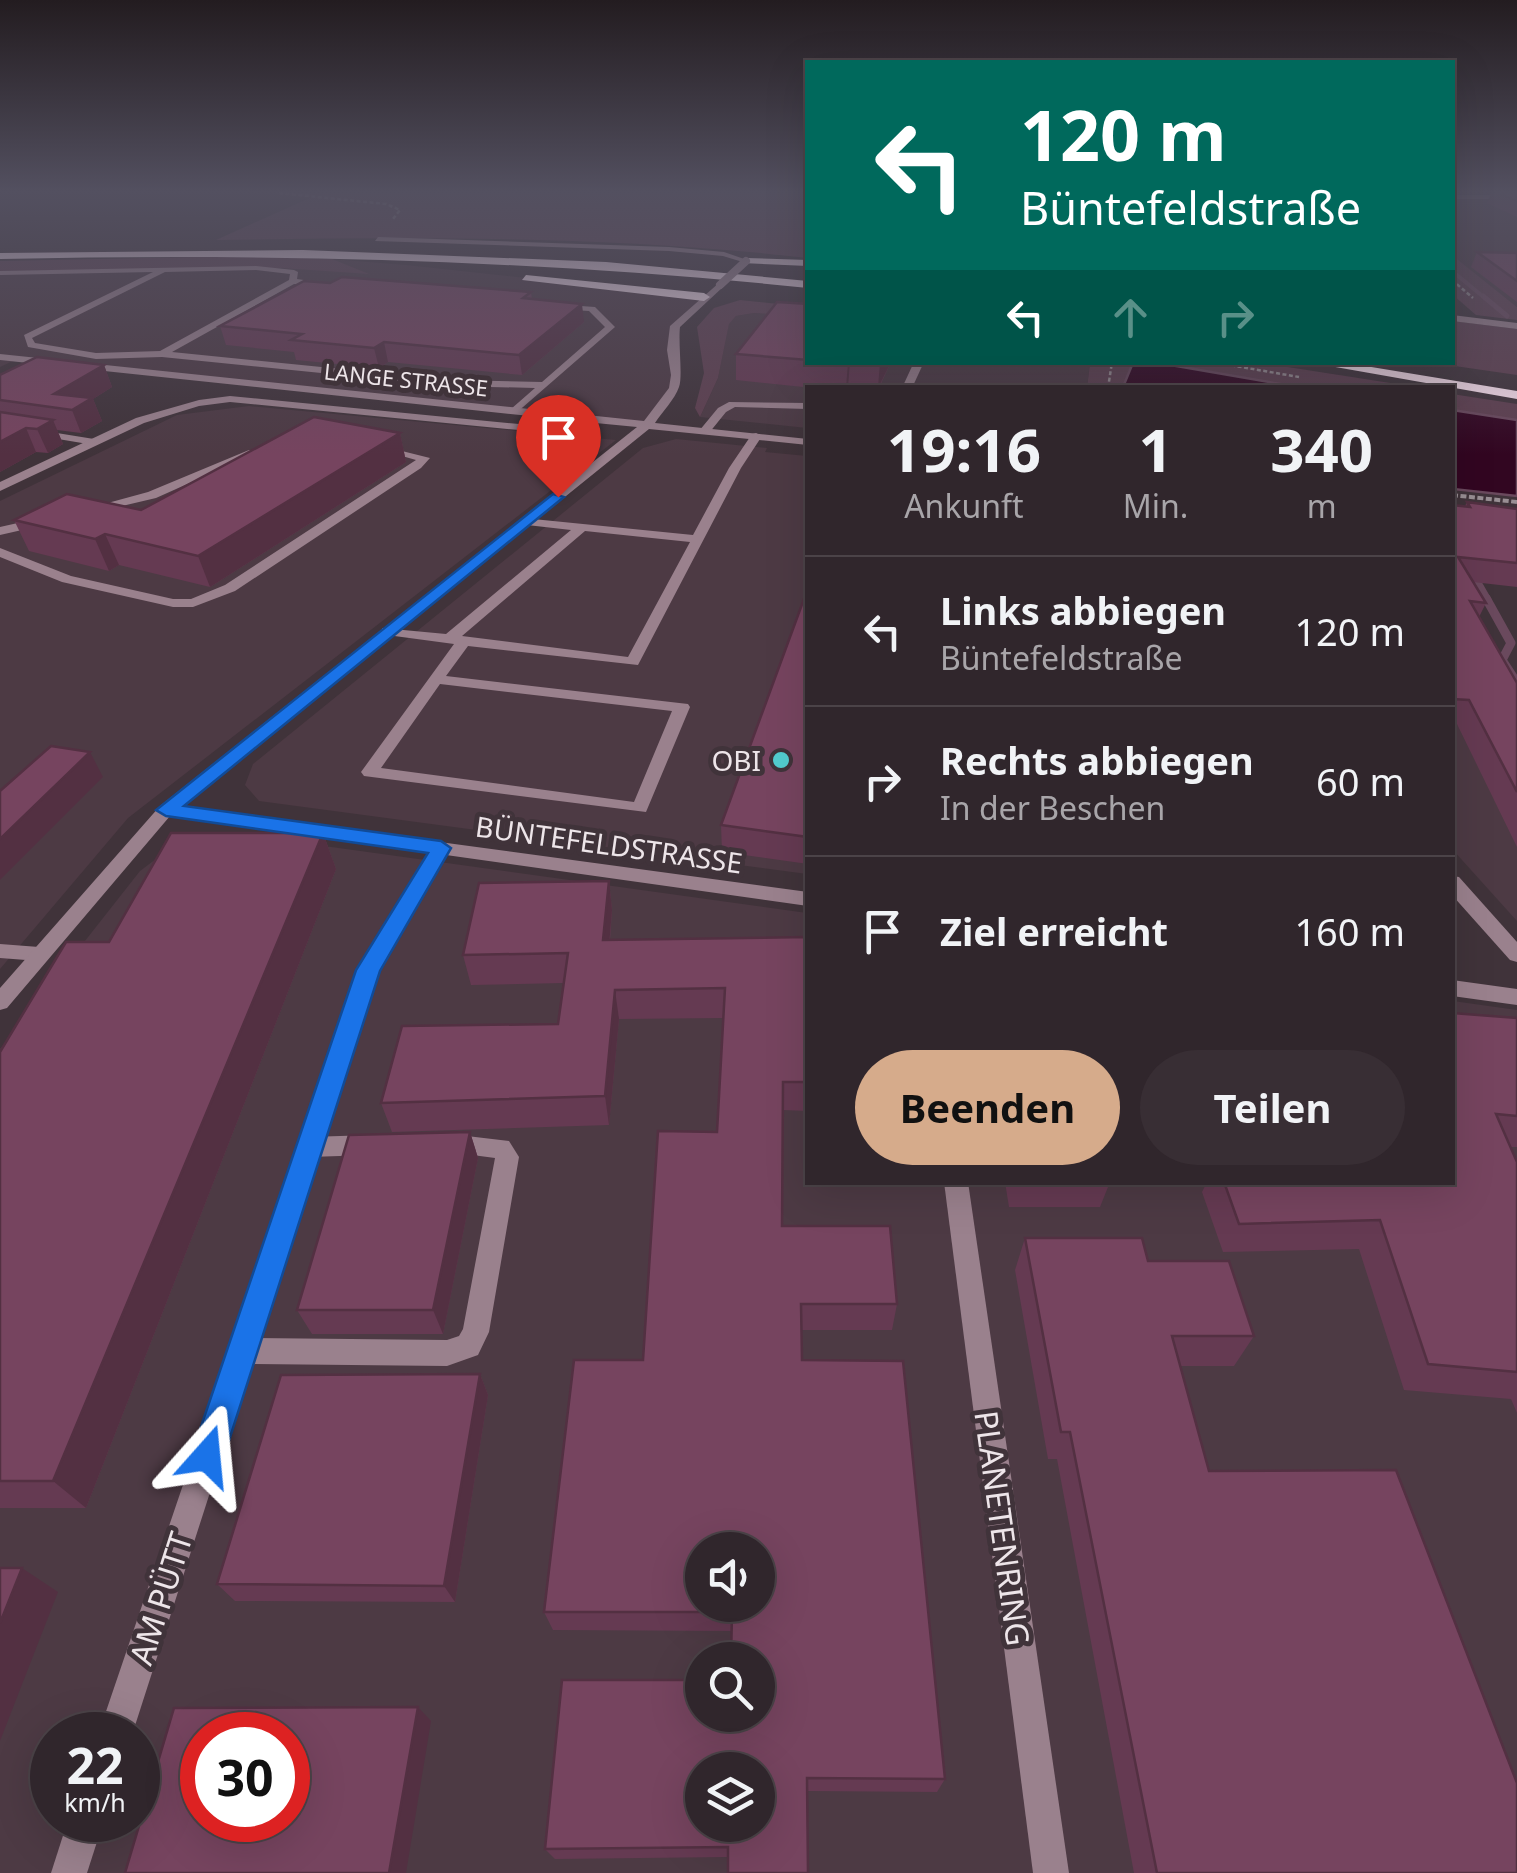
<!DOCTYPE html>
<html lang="de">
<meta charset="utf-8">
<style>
body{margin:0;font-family:"Noto Sans",sans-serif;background:#382e34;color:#f1f3f6;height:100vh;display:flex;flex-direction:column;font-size:38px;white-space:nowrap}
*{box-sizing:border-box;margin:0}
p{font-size:32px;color:#a8a5a9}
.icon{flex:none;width:55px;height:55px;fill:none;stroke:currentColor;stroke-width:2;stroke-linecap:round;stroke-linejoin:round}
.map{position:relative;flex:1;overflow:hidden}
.drawer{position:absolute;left:805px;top:385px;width:650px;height:800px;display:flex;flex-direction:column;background:#30262c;border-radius:0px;box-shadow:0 10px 40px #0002,0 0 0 2px #4b4348}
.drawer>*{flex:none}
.banner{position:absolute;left:805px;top:60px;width:650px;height:305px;border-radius:0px;box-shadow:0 10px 40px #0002,0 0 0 2px #4b4348;background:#00695c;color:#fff;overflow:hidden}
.fabs{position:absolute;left:685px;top:1532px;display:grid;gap:20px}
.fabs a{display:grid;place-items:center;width:90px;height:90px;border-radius:50%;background:#30262c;box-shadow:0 10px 40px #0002,0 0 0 2px #4b4348;font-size:50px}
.speed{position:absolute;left:30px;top:1712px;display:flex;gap:20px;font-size:50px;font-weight:700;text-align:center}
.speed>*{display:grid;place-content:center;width:130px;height:130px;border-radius:50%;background:#30262c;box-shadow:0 10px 40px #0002,0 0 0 2px #4b4348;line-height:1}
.speed small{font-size:25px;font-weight:400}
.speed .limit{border:15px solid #d22;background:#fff;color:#111}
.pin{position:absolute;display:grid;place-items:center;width:85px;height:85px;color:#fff;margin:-102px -42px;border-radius:50% 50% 50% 0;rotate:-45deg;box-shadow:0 0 10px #0007}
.pin .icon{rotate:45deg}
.me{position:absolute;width:110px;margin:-55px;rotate:18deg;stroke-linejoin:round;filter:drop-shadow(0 0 8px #0008)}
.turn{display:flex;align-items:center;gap:35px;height:210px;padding:0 50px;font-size:45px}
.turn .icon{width:130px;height:130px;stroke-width:2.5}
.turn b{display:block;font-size:70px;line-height:85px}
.lanes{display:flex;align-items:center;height:95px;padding:0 50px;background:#0003;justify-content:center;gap:50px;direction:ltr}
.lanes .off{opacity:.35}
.eta{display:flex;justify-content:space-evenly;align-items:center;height:170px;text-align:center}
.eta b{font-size:60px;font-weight:700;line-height:70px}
.button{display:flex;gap:20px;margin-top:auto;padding:20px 50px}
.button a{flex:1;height:115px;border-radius:60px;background:#d6ab8b;color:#111;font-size:40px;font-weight:700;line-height:115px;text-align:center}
.button a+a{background:#382e34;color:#f1f3f6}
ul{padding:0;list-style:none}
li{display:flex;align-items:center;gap:30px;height:150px;padding:0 50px;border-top:2px solid #4b4348}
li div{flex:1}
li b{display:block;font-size:38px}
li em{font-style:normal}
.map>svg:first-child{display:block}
</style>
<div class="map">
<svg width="1517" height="1873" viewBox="0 0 1517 1873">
<rect width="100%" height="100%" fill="#40333a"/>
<g fill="#4d3a44" fill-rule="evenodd">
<polygon points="1452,199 1517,199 1517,307 1453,257"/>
<polygon points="332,259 406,265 704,297 675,326 674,388 648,424 17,359 0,367 0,261"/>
<polygon points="754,313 807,317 808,362 1090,363 1087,387 808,388 807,428 700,417 718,378 729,323 736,316"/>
<polygon points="249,406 616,440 128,818 0,969 0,501 177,415"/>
<polygon points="676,439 767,448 765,452 807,456 807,874 259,801 245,785 253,764 643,448"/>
<polygon points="1453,638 1517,730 1517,921 1453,850"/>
<path d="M237 834 807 913 808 1182H1452L1453 1001 1517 1010V1873H0V1049L140 871 177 843ZM702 1550H758V1605H702ZM702 1660H758V1715H702ZM52 1735H138V1820H52ZM202 1735H288V1820H202ZM702 1770H758V1825H702Z"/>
</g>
<g fill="#5f4050">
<path d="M279 193H807V258C610 235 414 237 216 240L312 197Z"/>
<polygon points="241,256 332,259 369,274 281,268 0,271 0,261"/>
<polygon points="1453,256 1517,307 1517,320 1476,315 1453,295"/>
<polygon points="740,300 807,307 807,317 754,313 736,316 729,324 718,378 700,417 695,408 704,373 697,327 714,308"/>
<polygon points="1453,321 1517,329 1517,375 1434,363 1452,362"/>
<polygon points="1090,363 1140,363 1132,365 1123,387 1087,388"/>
<polygon points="1159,363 1262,363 1416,387 1298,387"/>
<polygon points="1452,394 1517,404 1517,420 1453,410"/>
</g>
<g fill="#320621" stroke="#6a495d" stroke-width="2.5">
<polygon points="1140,362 1159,363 1298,387 1123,387 1132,365"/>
<polygon points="1452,410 1517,420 1517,496 1453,489"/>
</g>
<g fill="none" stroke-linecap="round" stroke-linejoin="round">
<polyline stroke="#6a495d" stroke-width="4" points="1452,271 1486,299"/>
<polyline stroke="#6a495d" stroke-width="5" points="1483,296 1507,316"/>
<polyline stroke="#6a495d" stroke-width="8" points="1472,573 1488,601"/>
<polyline stroke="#6a495d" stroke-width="9" points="1486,598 1511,643 1502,660 1517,683"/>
<g stroke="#998f94" stroke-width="2.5" stroke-dasharray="4 2.5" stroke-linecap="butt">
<polyline points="279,193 386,204 400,210 393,219"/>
<polyline points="1452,280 1473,298"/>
<polyline points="1212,362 1299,377"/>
<polyline points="1108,388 1112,362"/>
</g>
<polyline stroke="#998f94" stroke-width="4" stroke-dasharray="6 2.5" stroke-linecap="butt" points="1452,495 1517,502"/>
<g fill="#9a818d" fill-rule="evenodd">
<path d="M256 266 294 270 298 272 297 279 332 284 328 287 294 284 172 352 451 380 542 382 605 327 589 311 556 309 553 304 595 307 615 327 515 414 511 413V409L535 388 451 386 162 357 96 359 28 347 24 335 153 272 0 275V271ZM256 270 290 274 289 280 160 351 96 353 35 343 32 338 165 272Z"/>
<polygon points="914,362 924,362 912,388 902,388"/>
<polygon points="729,402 808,403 808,409 735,407 726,412 709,433 701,433 699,431 718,408"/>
<polygon points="32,429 94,439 100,442 94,445 28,434 28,430"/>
<path d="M756 433 762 436 741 468 638 665 468 646 446 676 688 704 690 707 646 812 364 776 361 772 454 644 387 635 382 634V628L446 634 571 530 527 525 523 524V518L693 535 729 468 752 434ZM585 531 690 542 628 657 462 636ZM440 684 672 711 634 802 381 768Z"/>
<polygon points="374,444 430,458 421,468 235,591 193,607 173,607 62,582 0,557 0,548 71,576 173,599 191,599 225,585 416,460 374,448"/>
<polygon points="249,450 259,452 156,498 88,514 82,510 148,492"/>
<polygon points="40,518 46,522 44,525 0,535 0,527"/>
<polygon points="0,944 39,947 49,954 39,961 0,958"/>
<polygon points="450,1134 509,1141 519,1157 489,1332 478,1355 447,1366 242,1364 232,1360 228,1351 232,1342 242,1338 447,1340 459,1336 463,1329 495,1158 442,1151 438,1144 442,1137"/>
<polygon points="371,1135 379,1138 383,1145 379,1152 371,1155 309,1157 301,1154 297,1147 301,1140 309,1137"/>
</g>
<g fill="#9a818d" fill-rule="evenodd">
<rect x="1452" y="195" width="65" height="4"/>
<polygon points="378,237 669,247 724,252 750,261 746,263 723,256 669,251 375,241"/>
<path d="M720 282 723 287 680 327C678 343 683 377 679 387 675 399 662 412 655 423L808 439V445L649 429 181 807 808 892V906L446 855 378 970 132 1735H98L358 970 429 852 170 816 7 1008 0 1010V988L160 806 637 427 554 419 555 423 519 430 230 402 199 406 144 423 0 491V482L136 418 199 400 230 396 519 424 549 418 0 360V354L644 421 669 388 671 375 667 350 670 326Z"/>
<polygon points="1452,315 1517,323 1517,329 1452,321"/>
<polygon points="1452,876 1459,877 1517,942 1517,962 1510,960 1452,895"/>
<polygon points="1452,980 1517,989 1517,1005 1452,996"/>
<polygon points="944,1182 968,1182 1069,1873 1033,1873"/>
<polygon points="68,1820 104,1820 87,1873 51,1873"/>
</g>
<g fill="#fbe2ee" fill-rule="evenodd">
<path d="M303 250 606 262 808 281V288C539 260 270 253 0 259V253Z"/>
<polygon points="746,258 808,260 808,266 742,263"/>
<polygon points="526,275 704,293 710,297 704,301 522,280"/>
<polygon points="1307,362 1341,362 1517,391 1517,399"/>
</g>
<polyline stroke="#9a818d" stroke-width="8" points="720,285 746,261"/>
</g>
<g fill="#653a52">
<polygon points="1491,193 1517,193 1517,217 1487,203"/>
<polygon points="1477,252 1517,253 1517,302 1471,267"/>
<polygon points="330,283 531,292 532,299 584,322 522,375 388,362 379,368 296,360 294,352 226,345 220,326"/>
<polygon points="808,304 808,362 891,362 879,388 813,388 736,380 736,354"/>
<polygon points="104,365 112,387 93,399 102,421 81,433 57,430 63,444 48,453 36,452 0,472 0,375"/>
<polygon points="400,433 406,462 210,587 119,565 109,571 29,551 14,520 141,510"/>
<polygon points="1467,502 1517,509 1517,587 1473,582 1486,603 1479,617 1517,683 1517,847 1457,724 1452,724 1452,506 1465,506"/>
<polygon points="808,588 808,864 722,852 721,825"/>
<polygon points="323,833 336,869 86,1508 0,1508 0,1052 109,942"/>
<polygon points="609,881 612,910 610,940 808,937 808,1111 783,1110 782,1226 897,1304 892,1330 801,1330 802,1360 945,1779 937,1792 807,1791 728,1857 555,1859 545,1849 758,1715 732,1631 553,1630 544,1612 643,1360 717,1132 723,1018 619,1019 609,1125 392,1132 381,1103 558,1024 564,983 471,985 463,955"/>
<polygon points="1517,1018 1517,1147 1510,1147 1517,1162 1517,1413 1511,1399 1404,1390 1359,1249 1223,1252 1202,1192 1207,1182 1452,1182"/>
<polygon points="470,1132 478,1158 443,1334 312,1334 297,1310"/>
<polygon points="1005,1182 1110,1182 1100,1207 1009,1207"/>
<polygon points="1025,1238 1148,1261 1254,1336 1234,1366 1180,1366 1209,1471 1517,1873 1134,1873 1057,1459 1048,1459 1015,1270"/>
<polygon points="480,1374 488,1395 455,1602 235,1601 217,1584"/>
</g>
<g fill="#533042">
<polygon points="582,304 584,322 522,375 519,355"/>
<polygon points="384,342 388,362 379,368 374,348"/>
<polygon points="848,362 850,362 848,387 846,388"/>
<polygon points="880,362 891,362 878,388"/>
<polygon points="104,365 112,387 93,399 102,421 81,433 72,410 54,394"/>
<polygon points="53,420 63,444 48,453 37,429"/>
<polygon points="26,428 36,452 0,472 0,442"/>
<polygon points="400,433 406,462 210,587 198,556"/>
<polygon points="105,534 119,565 109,571 95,539"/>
<polygon points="90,752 103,777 0,880 0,839"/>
<polygon points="323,833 336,869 86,1508 53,1481"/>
<polygon points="609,881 612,910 607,970 603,940"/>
<polygon points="615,990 619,1019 609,1125 605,1096"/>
<polygon points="470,1132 478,1158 443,1334 433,1310"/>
<polygon points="480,1374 488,1395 455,1602 444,1586"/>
<polygon points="22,1568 58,1592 0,1741 0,1623"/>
<polygon points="418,1707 431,1721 406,1873 389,1873"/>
</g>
<g fill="#76445f" stroke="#533042" stroke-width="2.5" fill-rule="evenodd">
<polygon points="1498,193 1517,193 1517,201"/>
<polygon points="1477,252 1517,253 1517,281"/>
<polygon points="342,277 531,292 523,298 582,304 519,355 384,342 374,348 291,340 302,334 220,326 304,281 330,283"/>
<polygon points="777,302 808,304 808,360 736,354"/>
<polygon points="37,357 104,365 54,394 92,398 72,410 0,400 0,375"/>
<polygon points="0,412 53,420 37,429 26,428 0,442"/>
<polygon points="314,417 400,433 198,556 105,534 95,539 14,520 67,494 141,510"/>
<polygon points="1467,502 1517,509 1517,563 1458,557 1486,603 1470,601 1517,683 1517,792 1469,700 1452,699 1452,505 1470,507"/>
<polygon points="808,588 808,837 721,825"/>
<polygon points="51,746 90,752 0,839 0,791"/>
<polygon points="171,833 323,833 53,1481 0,1481 0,1052 66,942 109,942"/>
<path d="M609 881 603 940 808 937V1082H783L782 1226H890L897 1304H801L802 1360 903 1361 945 1779 807 1778 808 1873H728V1847L545 1849 562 1680H702V1715H758V1660H731L732 1612H544L574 1360H643L658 1131 717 1132 725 988 615 990 605 1096 381 1103 402 1026 558 1024 568 953 463 955 479 883ZM702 1550H758V1605H702ZM702 1770H758V1825H702Z"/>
<polygon points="1452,1013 1517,1018 1517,1116 1496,1114 1517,1162 1517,1372 1428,1364 1380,1220 1239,1224 1224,1182 1452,1182"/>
<polygon points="470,1132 433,1310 297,1310 349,1135"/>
<polygon points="1016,1182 1110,1182 1016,1183"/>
<polygon points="1025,1238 1142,1238 1148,1261 1229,1261 1254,1336 1172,1336 1209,1471 1396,1470 1517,1783 1517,1873 1157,1873 1070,1432 1061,1432"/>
<polygon points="480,1374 444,1586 217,1584 281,1375"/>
<polygon points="0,1568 22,1568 0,1623"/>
<path d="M418 1707 389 1873H125L174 1708ZM202 1735H288V1820H202Z"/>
</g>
<linearGradient id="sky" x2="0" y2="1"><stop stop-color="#231c20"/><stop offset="0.42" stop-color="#535060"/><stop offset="1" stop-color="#535060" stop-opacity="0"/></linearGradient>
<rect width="1517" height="455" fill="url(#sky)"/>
<polygon fill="#1a73e8" stroke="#114b97" stroke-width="2.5" points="553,494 564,497 184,806 441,841 451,848 380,971 224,1456 219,1467 207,1472 196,1467 191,1456 356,970 428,853 166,816 156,810"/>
<circle fill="#52cdcf" stroke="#40333a" stroke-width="4" cx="781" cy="760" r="10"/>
<g text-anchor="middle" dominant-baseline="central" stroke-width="10" stroke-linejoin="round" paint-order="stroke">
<g font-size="22" fill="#ede5e9" stroke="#40333a">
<text transform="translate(406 379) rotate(6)">LANGE STRASSE</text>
</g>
<g font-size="28" fill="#ede5e9" stroke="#40333a" text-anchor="end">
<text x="761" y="760">OBI</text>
</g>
<g font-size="28" fill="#ede5e9" stroke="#40333a">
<text transform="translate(609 844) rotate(8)">BÜNTEFELDSTRASSE</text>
</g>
<g font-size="32" fill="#ede5e9" stroke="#40333a">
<text transform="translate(1003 1528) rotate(82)">PLANETENRING</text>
<text transform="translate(160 1598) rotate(-72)">AM PÜTT</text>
</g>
</g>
</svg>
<div class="fabs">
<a><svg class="icon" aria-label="sound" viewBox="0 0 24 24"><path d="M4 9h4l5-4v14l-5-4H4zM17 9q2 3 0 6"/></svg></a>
<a><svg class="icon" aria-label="search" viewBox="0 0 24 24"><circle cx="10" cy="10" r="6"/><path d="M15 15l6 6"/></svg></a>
<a><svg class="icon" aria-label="layers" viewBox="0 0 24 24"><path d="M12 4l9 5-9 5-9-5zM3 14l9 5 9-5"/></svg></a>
</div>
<div class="speed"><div>22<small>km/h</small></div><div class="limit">30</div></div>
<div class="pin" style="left:558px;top:497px;background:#d93025"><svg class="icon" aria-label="arrive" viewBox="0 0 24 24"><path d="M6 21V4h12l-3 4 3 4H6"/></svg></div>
<svg class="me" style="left:207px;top:1456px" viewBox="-20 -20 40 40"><path d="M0-17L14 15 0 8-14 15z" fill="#1a73e8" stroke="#fff" stroke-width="4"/></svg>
<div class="banner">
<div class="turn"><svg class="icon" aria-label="left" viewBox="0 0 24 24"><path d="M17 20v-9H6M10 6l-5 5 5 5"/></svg><div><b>120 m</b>Büntefeldstraße</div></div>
<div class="lanes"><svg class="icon" aria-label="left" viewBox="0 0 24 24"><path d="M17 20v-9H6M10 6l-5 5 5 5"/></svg><svg class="icon off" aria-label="ahead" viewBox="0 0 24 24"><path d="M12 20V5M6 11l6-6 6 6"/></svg><svg class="icon off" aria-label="right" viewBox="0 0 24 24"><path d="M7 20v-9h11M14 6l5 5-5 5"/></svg></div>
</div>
<section class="drawer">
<div class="eta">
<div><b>19:16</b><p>Ankunft</p></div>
<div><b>1</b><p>Min.</p></div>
<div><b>340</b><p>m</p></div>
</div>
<ul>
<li><svg class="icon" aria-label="left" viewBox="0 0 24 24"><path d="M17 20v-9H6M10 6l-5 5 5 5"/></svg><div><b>Links abbiegen</b><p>Büntefeldstraße</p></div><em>120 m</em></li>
<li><svg class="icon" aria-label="right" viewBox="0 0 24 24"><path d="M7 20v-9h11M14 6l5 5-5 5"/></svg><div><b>Rechts abbiegen</b><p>In der Beschen</p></div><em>60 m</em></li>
<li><svg class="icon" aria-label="arrive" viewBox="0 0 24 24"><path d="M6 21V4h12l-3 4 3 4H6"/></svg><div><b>Ziel erreicht</b></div><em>160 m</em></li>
</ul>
<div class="button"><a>Beenden</a><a>Teilen</a></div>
</section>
</div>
